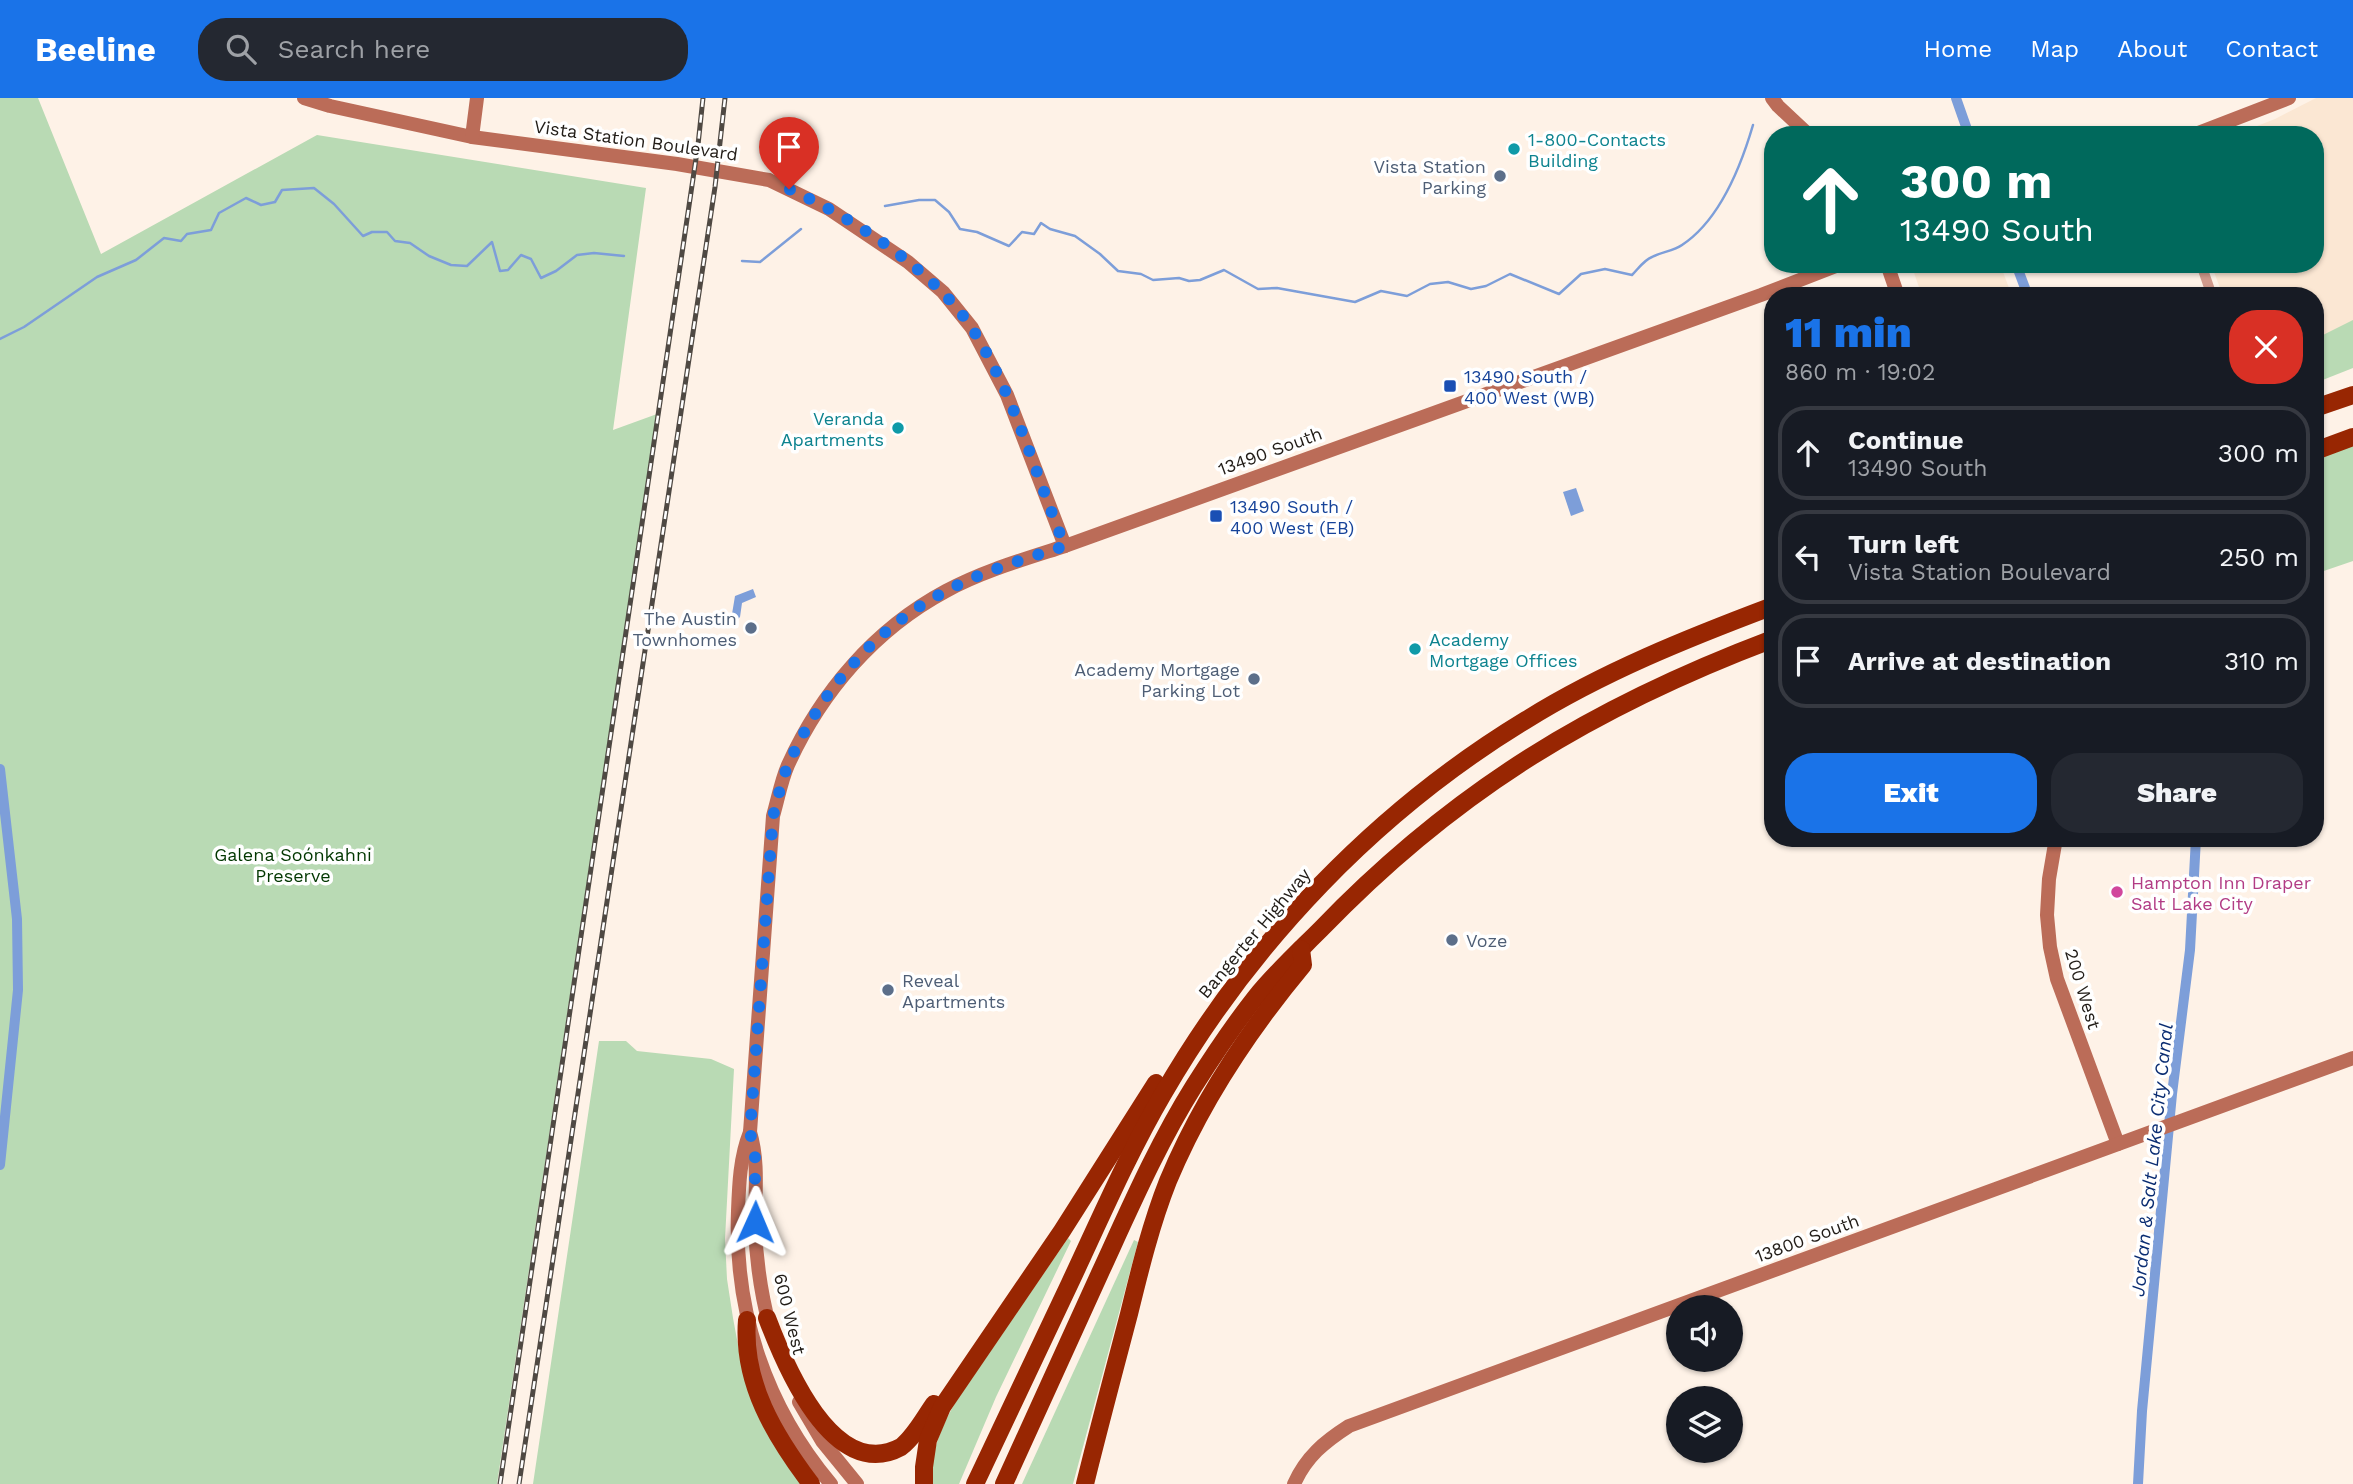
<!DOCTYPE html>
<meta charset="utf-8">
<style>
body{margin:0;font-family:"Work Sans",sans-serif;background:#242831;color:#f1f3f6;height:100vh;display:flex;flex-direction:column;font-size:26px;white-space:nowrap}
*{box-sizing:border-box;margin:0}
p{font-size:23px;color:#9ea1a6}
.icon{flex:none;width:38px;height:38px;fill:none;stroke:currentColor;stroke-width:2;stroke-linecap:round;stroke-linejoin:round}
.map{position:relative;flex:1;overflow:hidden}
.side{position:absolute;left:1764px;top:189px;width:560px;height:560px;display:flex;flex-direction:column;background:#171b24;border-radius:28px;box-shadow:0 2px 5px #0004}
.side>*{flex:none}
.top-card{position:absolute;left:1764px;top:28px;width:560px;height:147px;border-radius:28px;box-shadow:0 2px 5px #0004;background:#00695c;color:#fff;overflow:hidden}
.tools{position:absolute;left:1666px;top:1197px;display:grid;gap:14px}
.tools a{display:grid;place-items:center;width:77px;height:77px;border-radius:50%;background:#171b24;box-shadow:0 2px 5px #0004;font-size:35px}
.pin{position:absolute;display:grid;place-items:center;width:60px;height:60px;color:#fff;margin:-72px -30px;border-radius:50% 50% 50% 0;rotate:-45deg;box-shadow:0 0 7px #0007}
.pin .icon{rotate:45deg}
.me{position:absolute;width:77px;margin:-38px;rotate:1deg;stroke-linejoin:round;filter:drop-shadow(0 0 5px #0008)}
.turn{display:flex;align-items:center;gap:24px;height:147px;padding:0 21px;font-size:32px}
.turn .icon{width:91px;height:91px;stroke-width:2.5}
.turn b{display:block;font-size:49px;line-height:60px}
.round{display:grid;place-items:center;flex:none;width:74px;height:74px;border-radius:28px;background:#242831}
.head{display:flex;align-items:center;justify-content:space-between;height:119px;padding:0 21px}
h1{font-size:42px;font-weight:800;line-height:52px;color:#1a73e8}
.action{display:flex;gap:14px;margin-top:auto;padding:14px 21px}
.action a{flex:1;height:80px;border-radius:28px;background:#1a73e8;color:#fff;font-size:28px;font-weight:800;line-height:80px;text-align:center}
.action a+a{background:#242831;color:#f1f3f6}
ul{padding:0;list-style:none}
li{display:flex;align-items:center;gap:21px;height:94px;margin:0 14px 10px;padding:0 7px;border:4px solid #363941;border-radius:28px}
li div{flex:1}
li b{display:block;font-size:26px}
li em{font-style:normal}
header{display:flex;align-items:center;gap:42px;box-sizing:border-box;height:98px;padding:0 35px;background:#1a73e8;color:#fff}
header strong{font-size:33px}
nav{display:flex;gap:38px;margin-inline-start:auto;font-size:24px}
.search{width:490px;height:63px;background:#242831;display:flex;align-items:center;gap:18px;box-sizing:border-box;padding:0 24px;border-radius:28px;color:#9ea1a6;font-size:26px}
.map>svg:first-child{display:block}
</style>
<header>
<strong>Beeline</strong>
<div class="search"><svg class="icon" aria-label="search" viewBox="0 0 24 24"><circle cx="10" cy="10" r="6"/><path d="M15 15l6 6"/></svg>Search here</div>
<nav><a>Home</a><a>Map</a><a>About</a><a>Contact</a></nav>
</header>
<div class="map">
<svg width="2353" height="1386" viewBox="0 0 2353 1386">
<rect width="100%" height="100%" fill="#fef2e7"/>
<g fill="#fbe7d3">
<polygon points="2316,0 2353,0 2353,224 2315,242 2315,198 2223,198 2211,166 2315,166 2315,37 2234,37 2275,21"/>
<polygon points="1911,166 2000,166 2012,198 1922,198"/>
</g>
<g fill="#b9dab4">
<polygon points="0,0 38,0 101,156 317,37 646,90 613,332 657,316 497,1386 0,1386"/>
<polygon points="2353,222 2353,270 2315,285 2315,241"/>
<polygon points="2353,344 2353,463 2315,476 2315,358"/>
<polygon points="599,943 626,943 637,953 711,961 734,971 725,1141 727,1181 733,1220 741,1263 805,1386 533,1386"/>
<path d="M1068 1140 1071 1143 996 1299 959 1386H932C930 1356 940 1331 955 1305Z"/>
<polygon points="1134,1142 1138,1144 1073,1386 1022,1386"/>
</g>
<g fill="#7d9ed9">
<polygon points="1576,390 1584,413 1571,418 1563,394"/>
<polygon points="753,491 756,499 742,505 740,519 737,522 732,516 735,498"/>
</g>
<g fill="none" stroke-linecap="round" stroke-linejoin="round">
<g stroke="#7d9ed9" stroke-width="2.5">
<path d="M885 108 919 102H935L949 114 960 131 977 134 1009 148 1022 134 1034 136 1041 125 1050 131 1075 138 1100 156 1118 173 1141 176 1153 182 1179 180 1189 183 1200 182 1224 172 1258 191 1277 190 1355 204 1381 193 1407 198 1430 186 1448 184 1471 191 1486 188 1510 176 1559 196 1581 176 1605 171 1632 177C1638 171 1644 162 1652 159 1661 154 1674 153 1682 147 1720 122 1741 68 1753 27"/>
<polyline points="742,163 760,164 801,131"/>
<polyline points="0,241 24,229 97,179 136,162 164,140 181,143 187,136 211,132 219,115 246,100 261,107 275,104 282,92 314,90 334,106 363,138 372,134 387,134 395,143 410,145 429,158 451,167 467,168 492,144 500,173 508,172 521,157 531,161 541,180 556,173 577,157 594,155 624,158"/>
</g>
<g stroke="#7d9ed9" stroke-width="10">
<polyline points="1956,0 1969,37"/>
<polyline points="2016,166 2028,198"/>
<polyline points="0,671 17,821 18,892 0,1067"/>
<polyline points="2138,1386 2142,1313 2172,996 2190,852 2196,740"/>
</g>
<polyline stroke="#d19a8c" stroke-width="10" points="2201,166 2212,198"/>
<g stroke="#bb6c58" stroke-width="14">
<polyline points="304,0 330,8 472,39 677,66 769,82 829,111 908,164 943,194 972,230 1007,297 1065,448"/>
<polyline points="1772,0 1778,8 1809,37"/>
<polyline points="2193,37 2289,0"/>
<polyline points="472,39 477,0"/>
<polyline points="1887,166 1898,198"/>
<polyline points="2056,740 2049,781 2047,817 2050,849 2057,881 2118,1046"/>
<path d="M750 1034C759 1064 755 1095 755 1127 756 1162 761 1196 770 1230"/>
<polyline points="799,1304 822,1343 857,1386"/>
<path d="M831 1386C766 1309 734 1214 738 1113 739 1086 740 1059 750 1034L773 718C778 701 781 683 788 667 821 594 875 531 946 493 983 473 1025 461 1065 448L1761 197 1841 166"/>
<path d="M1294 1386C1306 1359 1324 1344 1349 1328L2353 960"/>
</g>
<g stroke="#982602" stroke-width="18">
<polyline points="2315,310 2353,297"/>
<polyline points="2315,353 2353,339"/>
<path d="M767 1220C784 1265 833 1386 901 1349 915 1338 924 1320 934 1306"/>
<path d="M747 1222C742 1285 775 1338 811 1386"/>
<polyline points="924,1386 924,1369 928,1342 942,1309 1062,1133 1156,985"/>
<path d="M975 1386C1007 1319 1039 1252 1070 1185 1100 1121 1128 1056 1163 996 1251 844 1376 713 1526 622 1603 574 1688 540 1773 508"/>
<path d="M1004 1386C1036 1316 1068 1245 1100 1175 1129 1112 1157 1047 1194 988 1213 958 1233 928 1255 900 1275 875 1298 854 1321 831 1455 692 1593 609 1773 541"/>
<path d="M1085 1386C1099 1329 1114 1273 1129 1216 1140 1171 1151 1126 1168 1083 1201 1004 1248 933 1303 867L1301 851"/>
</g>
<defs>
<g id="rail">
<polyline points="500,1386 698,47 703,0"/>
<polyline points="519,1386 715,89 725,0"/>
</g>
</defs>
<use href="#rail" stroke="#4f4943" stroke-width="5"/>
<use href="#rail" stroke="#fff" stroke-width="2.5" stroke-dasharray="8" stroke-linecap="butt"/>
</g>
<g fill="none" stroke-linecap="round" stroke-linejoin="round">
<path stroke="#1a73e8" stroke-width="12" stroke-dasharray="0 21.6" d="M755 1124V1058L750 1034 773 718C778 701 781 683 788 667 820 594 875 530 946 493 983 473 1025 461 1065 448 1035 376 1015 298 973 232 935 173 853 120 789 91"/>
</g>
<g fill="#0f9aa8" stroke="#fff" stroke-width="2.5">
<circle cx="1514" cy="51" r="7"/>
<circle cx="898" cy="330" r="7"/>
<circle cx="1415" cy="551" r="7"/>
</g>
<g fill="#5c6f8a" stroke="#fff" stroke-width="2.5">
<circle cx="1500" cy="78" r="7"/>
<circle cx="751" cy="530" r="7"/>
<circle cx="1254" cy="581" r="7"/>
<circle cx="1452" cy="842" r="7"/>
<circle cx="888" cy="892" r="7"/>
</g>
<g fill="#1a4fb4" stroke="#fff" stroke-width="2.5">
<rect x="1443" y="281" width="14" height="14" rx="3.5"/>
<rect x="1209" y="411" width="14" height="14" rx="3.5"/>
</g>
<circle fill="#d1479c" stroke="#fff" stroke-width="2.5" cx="2117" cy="794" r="7"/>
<g text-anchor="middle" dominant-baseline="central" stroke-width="7" stroke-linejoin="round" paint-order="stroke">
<g font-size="18" fill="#0d838f" stroke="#fff" text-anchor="start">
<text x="1528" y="41">1-800-Contacts<tspan x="1528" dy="21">Building</tspan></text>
<text x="884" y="320" text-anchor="end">Veranda<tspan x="884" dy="21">Apartments</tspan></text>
<text x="1429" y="541">Academy<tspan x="1429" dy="21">Mortgage Offices</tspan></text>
</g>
<g font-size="18" fill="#211c17" stroke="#fff">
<text transform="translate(636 42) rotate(8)">Vista Station Boulevard</text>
<text transform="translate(1270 353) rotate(-20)">13490 South</text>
<text transform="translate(1254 835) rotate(-50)">Bangerter Highway</text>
<text transform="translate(2083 891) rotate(73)">200 West</text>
<text transform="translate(1807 1140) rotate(-20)">13800 South</text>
<text transform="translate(790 1216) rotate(76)">600 West</text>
</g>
<g font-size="18" fill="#4e5e75" stroke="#fff" text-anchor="end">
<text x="1486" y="68">Vista Station<tspan x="1486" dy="21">Parking</tspan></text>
<text x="737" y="520">The Austin<tspan x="737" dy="21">Townhomes</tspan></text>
<text x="1240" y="571">Academy Mortgage<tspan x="1240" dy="21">Parking Lot</tspan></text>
<text x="1466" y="842" text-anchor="start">Voze</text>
<text x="902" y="882" text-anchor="start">Reveal<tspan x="902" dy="21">Apartments</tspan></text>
</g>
<g font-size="18" fill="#164399" stroke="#fff" text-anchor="start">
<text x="1464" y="278">13490 South /<tspan x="1464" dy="21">400 West (WB)</tspan></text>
<text x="1230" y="408">13490 South /<tspan x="1230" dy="21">400 West (EB)</tspan></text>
</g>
<g font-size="18" fill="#023700" stroke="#fff">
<text x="293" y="756">Galena Soónkahni<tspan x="293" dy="21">Preserve</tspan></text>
</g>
<g font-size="18" fill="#b23c85" stroke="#fff" text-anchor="start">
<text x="2131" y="784">Hampton Inn Draper<tspan x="2131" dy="21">Salt Lake City</tspan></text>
</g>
<g font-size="19" font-style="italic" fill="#0b2d72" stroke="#fff">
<text transform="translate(2152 1062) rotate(-84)">Jordan &amp; Salt Lake City Canal</text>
</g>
</g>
</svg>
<div class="tools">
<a><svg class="icon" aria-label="sound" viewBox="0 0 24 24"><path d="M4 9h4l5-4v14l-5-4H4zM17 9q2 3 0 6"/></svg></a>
<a><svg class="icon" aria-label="layers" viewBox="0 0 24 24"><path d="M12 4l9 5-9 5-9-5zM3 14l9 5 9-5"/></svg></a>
</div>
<div class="pin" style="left:789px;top:91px;background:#d93025"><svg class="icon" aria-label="arrive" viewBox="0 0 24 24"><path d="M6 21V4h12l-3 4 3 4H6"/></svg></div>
<svg class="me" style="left:755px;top:1124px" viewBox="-20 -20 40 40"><path d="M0-17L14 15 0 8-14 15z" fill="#1a73e8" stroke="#fff" stroke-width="4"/></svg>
<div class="top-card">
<div class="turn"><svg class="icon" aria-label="ahead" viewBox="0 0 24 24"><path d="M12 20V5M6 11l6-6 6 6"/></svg><div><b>300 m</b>13490 South</div></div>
</div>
<section class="side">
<div class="head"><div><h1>11 min</h1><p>860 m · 19:02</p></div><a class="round" style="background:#d93025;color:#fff"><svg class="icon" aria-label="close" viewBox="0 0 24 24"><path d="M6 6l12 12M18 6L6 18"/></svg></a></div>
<ul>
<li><svg class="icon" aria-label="ahead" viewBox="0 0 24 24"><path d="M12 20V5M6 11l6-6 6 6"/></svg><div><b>Continue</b><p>13490 South</p></div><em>300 m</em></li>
<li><svg class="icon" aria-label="left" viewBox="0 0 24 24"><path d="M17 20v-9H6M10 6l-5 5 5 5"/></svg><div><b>Turn left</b><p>Vista Station Boulevard</p></div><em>250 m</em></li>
<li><svg class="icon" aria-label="arrive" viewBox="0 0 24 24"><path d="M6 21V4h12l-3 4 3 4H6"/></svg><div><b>Arrive at destination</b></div><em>310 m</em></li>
</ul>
<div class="action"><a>Exit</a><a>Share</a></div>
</section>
</div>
